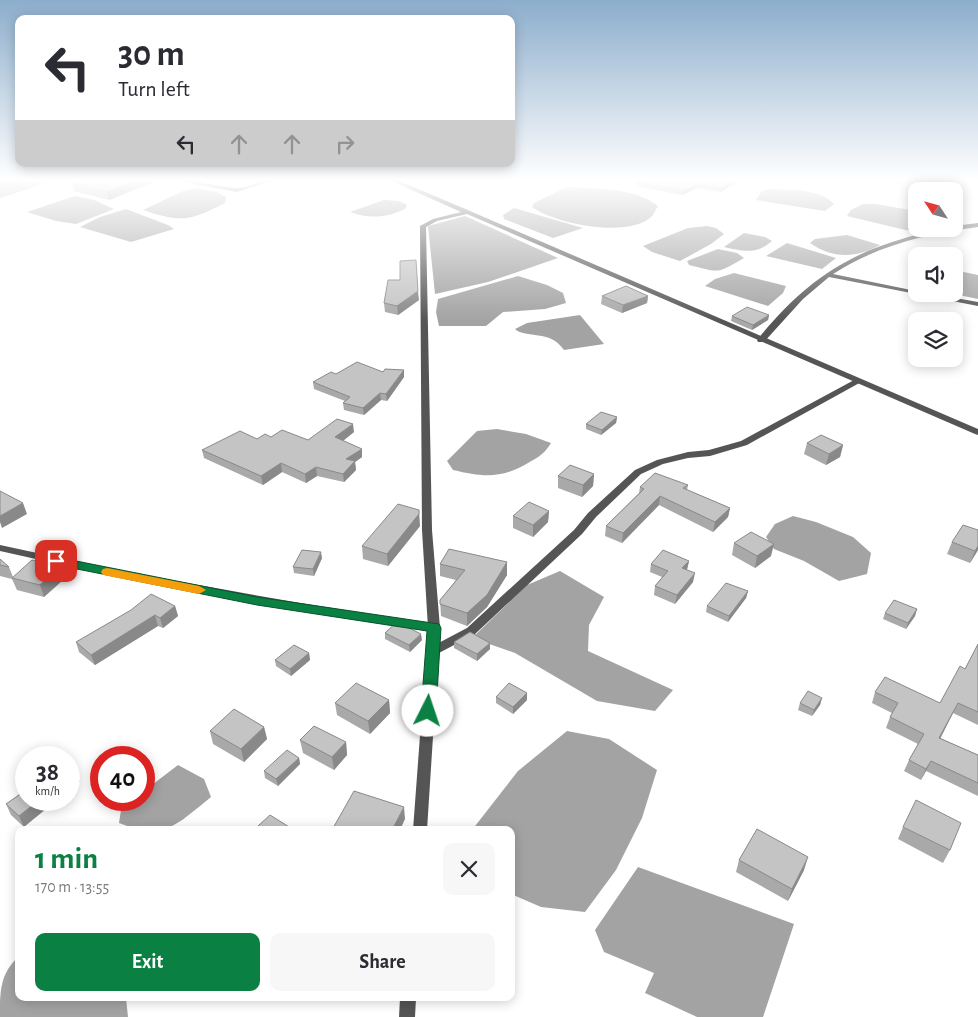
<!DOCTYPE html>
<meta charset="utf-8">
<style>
body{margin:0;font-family:"Alegreya Sans",sans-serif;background:#f7f7f7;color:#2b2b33;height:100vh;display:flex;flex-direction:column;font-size:19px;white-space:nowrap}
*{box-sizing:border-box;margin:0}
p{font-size:16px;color:#7c7c81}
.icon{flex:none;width:28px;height:28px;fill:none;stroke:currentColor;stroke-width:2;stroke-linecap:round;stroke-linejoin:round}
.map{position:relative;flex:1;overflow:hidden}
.panel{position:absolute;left:15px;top:826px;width:500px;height:175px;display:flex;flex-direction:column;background:#fff;border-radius:10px;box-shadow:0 2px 12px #0003}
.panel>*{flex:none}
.top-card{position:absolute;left:15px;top:15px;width:500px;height:152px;border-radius:10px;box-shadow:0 2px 12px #0003;background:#fff;color:#2b2b33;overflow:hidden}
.needle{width:32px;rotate:306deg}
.buttons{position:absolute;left:908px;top:182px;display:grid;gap:10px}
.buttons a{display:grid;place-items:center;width:55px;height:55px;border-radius:10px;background:#fff;box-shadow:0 2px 12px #0003;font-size:25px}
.speed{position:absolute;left:15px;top:746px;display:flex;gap:10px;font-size:25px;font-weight:700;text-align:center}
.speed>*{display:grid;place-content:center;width:65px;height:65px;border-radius:50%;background:#fff;box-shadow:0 2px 12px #0003;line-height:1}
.speed small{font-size:12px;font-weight:400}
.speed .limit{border:8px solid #d22;background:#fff;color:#111}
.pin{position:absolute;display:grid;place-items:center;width:42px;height:42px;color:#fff;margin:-21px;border-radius:10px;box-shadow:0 2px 8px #0006}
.me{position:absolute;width:55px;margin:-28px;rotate:4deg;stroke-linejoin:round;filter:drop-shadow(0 0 4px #0008)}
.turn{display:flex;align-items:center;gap:18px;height:105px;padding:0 20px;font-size:22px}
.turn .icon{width:65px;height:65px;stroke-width:2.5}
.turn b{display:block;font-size:35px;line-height:42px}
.lanes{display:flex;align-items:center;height:48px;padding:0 20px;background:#0003;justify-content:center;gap:25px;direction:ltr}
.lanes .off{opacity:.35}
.round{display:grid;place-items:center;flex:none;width:52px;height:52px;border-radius:10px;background:#f7f7f7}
.headline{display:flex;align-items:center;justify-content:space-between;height:85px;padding:0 20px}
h1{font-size:30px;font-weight:600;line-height:38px;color:#0b8043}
.button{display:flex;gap:10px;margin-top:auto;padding:10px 20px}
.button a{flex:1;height:58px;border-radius:10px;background:#0b8043;color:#fff;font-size:20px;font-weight:600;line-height:58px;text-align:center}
.button a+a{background:#f7f7f7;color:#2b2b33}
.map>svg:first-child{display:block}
</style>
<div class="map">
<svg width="978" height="1017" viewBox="0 0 978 1017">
<rect width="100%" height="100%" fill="#fff"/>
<g fill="#a3a3a3">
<polygon points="0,179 50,179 50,182 0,198"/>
<path d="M567 187C596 189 634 187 658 206 656 209 654 214 652 216 629 239 555 224 532 207L534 203Z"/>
<path d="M197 188 217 192 226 197 225 203C189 221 182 223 143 210L183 191Z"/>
<path d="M768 189C788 190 820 188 834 204L825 211 756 200 761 192Z"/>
<polygon points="75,196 94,200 114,209 76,224 56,221 27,212"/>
<path d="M384 200 399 201 407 205 405 209C385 218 370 219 350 212Z"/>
<polygon points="863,204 876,204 916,211 917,229 914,232 847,216 851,210"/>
<polygon points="514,208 583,228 553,238 504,219 503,215"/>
<polygon points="126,209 168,225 174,229 131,242 80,227 100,217"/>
<polygon points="465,216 558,258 488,282 435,294 428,226"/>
<polygon points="707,226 716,228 724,234 711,244 680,261 652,252 643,246 688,228"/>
<path d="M744 233 765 237 772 241C756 255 742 251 724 247Z"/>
<path d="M847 235 880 245C857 258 832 259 810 243L815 239Z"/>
<polygon points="787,243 836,258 822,269 766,256"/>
<path d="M718 249 737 253 744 258C715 275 720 272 689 265L687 261Z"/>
<polygon points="954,270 978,275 978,299 954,294"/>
<polygon points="734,273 786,286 783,293 768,306 705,286 715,279"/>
<polygon points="518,276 547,285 563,293 566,303 545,309 503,312 486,326 439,326 436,312 438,299"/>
<path d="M580 315 604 344 564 350C550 329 526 339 515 329L527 323Z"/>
<path d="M497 429 526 434 551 443C545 453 539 457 528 463 501 479 483 477 453 470L447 461 477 431Z"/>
<polygon points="793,516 816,522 853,537 871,553 867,574 839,581 804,561 774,549 766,537 775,524"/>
<polygon points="560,571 604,597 589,625 588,651 673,690 655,711 597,701 515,653 472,638 527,585"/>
<polygon points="567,731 609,739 657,770 642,818 616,870 585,912 541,907 511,894 511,830 472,830 518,771"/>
<path d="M178 765 204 779 211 797C176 825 165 841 119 823L121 810 133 800H144V791Z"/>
<polygon points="638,867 794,924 763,1017 697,1017 645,993 654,973 604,952 595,930"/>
<path d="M19 956V998H126L128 1017H0C0 990 0 974 19 956Z"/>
</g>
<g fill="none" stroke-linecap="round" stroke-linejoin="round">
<g fill="#555" fill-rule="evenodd">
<path d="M978 223V227C928 233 876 246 833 274L916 291V294H933L978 302V306L829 277 803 299 764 342H758L757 340C799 288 841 256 905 238 921 233 937 229 954 229V226Z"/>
<polygon points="856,379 859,379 863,381 747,445 710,456 688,458 663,464 641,474 596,517 582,534 475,634 437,654 433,655 429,654 427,651 429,648 467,628 574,530 588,513 635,470 657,460 688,452 709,450 741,441"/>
<path d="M0 545C144 577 288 602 434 624L438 625 440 628 438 631 434 632C288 610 144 584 0 551Z"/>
</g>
<g fill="#555" fill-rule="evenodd">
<path d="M168 179C191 179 212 186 235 188 248 189 262 179 277 179L237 192Z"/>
<polygon points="387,179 395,179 470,211 978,429 978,435 975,434 467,214 437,221 426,227 432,530 440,628 427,830 413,830 428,628 422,530 420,226 433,219 461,212"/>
<polygon points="400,998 416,998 415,1017 399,1017"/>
</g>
</g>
<g fill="#a9a9a9">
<polygon points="72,179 158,179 159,180 109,200 74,191 72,183 79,181"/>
<polygon points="742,179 721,192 697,188 682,195 636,186 636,182"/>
<polygon points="602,296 648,296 647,303 622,313 601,304"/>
<polygon points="419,300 398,315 385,312 384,303"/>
<polygon points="769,315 768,320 752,330 731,321 732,316"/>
<polygon points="404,370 404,377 387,401 381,400 364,415 344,410 343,403 345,401 314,389 313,382 336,374 383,372"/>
<polygon points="617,417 616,423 601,435 586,429 586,424"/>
<polygon points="354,432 343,441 362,457 355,462 356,470 344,482 317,476 306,483 282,472 263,485 204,458 202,450 271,437 308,440"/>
<polygon points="807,443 843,445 840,457 826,465 804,454"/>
<polygon points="594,474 593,486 582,497 558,488 558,476"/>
<polygon points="688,485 687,490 730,508 728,517 713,532 659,505 622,543 605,536 606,526 639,493 640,487"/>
<polygon points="549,511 548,522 533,537 513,528 513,516"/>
<polygon points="420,526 388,566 363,559 362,546"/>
<polygon points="978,530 978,550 970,563 947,554 952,542"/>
<polygon points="734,543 771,556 755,568 732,555"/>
<polygon points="322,558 314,576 294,573 293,567"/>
<polygon points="0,559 9,567 13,577 64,579 44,597 17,590 12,579 0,576"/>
<polygon points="689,561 687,570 693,582 675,604 654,595 655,586 662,577 650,572 651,564"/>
<polygon points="440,564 507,575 487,607 467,626 441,616 440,600 456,580 440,576"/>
<polygon points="748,591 746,598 728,622 706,612 707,606"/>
<polygon points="175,606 178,616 163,628 158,626 95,665 79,652 76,642"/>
<polygon points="917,609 915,616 906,629 883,619 885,613"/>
<polygon points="385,633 422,640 410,652 385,639"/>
<polygon points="454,642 490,649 477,661 454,648"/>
<polygon points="978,644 978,725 953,713 940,738 978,755 978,796 926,771 921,780 904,771 909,760 918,744 886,728 890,717 892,713 872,703 875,692 940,703 965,669"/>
<polygon points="309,653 310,660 291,676 276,666 275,660"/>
<polygon points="496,697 527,700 513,714 496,703"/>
<polygon points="822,698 820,705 812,716 798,710 800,703"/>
<polygon points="389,700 390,713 370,734 337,715 335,703"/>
<polygon points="264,727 267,739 244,762 213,744 210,731"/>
<polygon points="300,740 346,742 347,755 334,770 303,753"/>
<polygon points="299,758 300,764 278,786 265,778 264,771"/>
<polygon points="26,790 24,827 11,815 6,804"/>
<polygon points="903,827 950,850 943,863 898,839"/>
<polygon points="739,860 804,870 788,901 736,872"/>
</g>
<g fill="#898989">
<polygon points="141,179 158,179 159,180 109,200 107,192"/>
<polygon points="736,179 742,179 721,192 722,188"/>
<polygon points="698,184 697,188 682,195 683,191"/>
<polygon points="418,291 419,300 398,315 397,306"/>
<polygon points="648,296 647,303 622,313 623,305"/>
<polygon points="769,315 768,320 752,330 753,325"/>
<polygon points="404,370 404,377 387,401 386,394"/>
<polygon points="380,393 381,400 364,415 363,408"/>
<polygon points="617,417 616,423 601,435 602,430"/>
<polygon points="353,424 354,432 336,446 335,437"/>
<polygon points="843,445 840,457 826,465 829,454"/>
<polygon points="362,449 362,457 355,462 356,470 344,482 343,474 346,459"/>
<polygon points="281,463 282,472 263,485 261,476"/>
<polygon points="316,467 317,476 306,483 305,474"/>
<polygon points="594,474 593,486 582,497 583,485"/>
<polygon points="660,496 659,505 622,543 623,533"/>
<polygon points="23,503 27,514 2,528 0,522 0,516"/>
<polygon points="730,508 728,517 713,532 715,522"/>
<polygon points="419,510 420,526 388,566 387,554"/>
<polygon points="549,511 548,522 533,537 533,525"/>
<polygon points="774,544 771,556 755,568 757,556"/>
<polygon points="978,546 978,550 970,563 975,551"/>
<polygon points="321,552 322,558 314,576 313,569"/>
<polygon points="689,561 687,569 681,577 682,568"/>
<polygon points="507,562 507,575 487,607 467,626 467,613"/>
<polygon points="59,567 64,579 44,597 40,585"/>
<polygon points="695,573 693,582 675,604 677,595"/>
<polygon points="748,591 746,598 728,622 729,616"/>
<polygon points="175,606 178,616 163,628 160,618"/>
<polygon points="917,609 915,616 906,629 908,623"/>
<polygon points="155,615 158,626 95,665 91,655"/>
<polygon points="421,634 422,640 410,652 409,645"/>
<polygon points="490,643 490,649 477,661 477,654"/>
<polygon points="309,653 310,660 291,676 290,669"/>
<polygon points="527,693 527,700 513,714 513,707"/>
<polygon points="822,698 820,705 812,716 814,710"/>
<polygon points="389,700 390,713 370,734 368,721"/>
<polygon points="958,703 935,749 939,738"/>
<polygon points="264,727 267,739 244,762 241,749"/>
<polygon points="346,742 347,755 334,770 332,757"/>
<polygon points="299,758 300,764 278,786 276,779"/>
<polygon points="931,761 926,771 921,780 926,769"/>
<polygon points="76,771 80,781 69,790 69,776"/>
<polygon points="39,800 57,800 24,827 19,816"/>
<polygon points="404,807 405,819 400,830 392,830"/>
<polygon points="808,857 804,870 788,901 792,889"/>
</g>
<g fill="#c4c4c4" stroke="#898989">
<polygon points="84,179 141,179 107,192 72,183"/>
<polygon points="641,179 736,179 722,188 698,184 683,191 636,182"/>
<polygon points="416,260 418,291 397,306 384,303 388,280 400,280 400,261"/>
<polygon points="626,286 648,296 623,305 602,296"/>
<polygon points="747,307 769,315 753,325 732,316"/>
<polygon points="357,362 383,372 385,369 404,370 386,394 380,393 363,408 343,403 350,397 313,382 331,372 336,374"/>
<polygon points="601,412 617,417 602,430 586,424"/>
<polygon points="337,419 353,424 335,437 362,449 346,459 355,461 343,474 316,467 305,474 281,463 261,476 202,450 240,431 257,439 265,434 271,437 282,430 308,440"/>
<polygon points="821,435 843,445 829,454 807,443"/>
<polygon points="570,465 594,474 583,485 558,476"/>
<polygon points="655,473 688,485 683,488 730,508 715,522 660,496 623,533 606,526 644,489 640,487"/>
<polygon points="0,491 23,503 0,516"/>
<polygon points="529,502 549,511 533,525 513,516"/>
<polygon points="398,504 419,510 419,514 387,554 362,546"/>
<polygon points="963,525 978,530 978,546 975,551 952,542"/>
<polygon points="751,532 774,544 757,556 734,543"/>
<polygon points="449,549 507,562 487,595 467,613 440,604 440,600 465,570 440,564"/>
<polygon points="302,550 321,552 313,569 293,567"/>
<polygon points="663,550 689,561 682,568 695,573 677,595 655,586 668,571 651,564"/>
<polygon points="0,559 9,567 0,565"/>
<polygon points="32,560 59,567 40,585 12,578"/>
<polygon points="726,583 748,591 729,616 707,606"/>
<polygon points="151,594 175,606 160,618 155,615 91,655 76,642 131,610"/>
<polygon points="894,600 917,609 908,623 885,613"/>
<polygon points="397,622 421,634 409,645 385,633"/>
<polygon points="470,632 490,643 477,654 454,642"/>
<polygon points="978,644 978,712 958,703 939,738 978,755 978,783 931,761 926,769 909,760 924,734 890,717 898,703 875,692 885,677 940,703 960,666 965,669"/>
<polygon points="294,645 309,653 290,669 275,660"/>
<polygon points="356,683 389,700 368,721 335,703"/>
<polygon points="509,683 527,693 513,707 496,697"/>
<polygon points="808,691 822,698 814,710 800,703"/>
<polygon points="234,709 264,727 241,749 210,731"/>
<polygon points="314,726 346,742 332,757 300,740"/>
<polygon points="44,747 58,758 31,758"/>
<polygon points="287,750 299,758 276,779 264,771"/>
<polygon points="69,766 76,771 69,776"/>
<polygon points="26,790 26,800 39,800 19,816 6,804"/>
<polygon points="354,791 404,807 392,830 332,830"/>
<polygon points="916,800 961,823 950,850 903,827"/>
<polygon points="270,815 294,830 264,830 258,826"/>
<polygon points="757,829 808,857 792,889 739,860"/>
</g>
<linearGradient id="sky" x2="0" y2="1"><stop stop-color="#8cadcc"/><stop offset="0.56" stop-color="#fff"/><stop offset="1" stop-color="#fff" stop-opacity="0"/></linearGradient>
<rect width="978" height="321" fill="url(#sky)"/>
<polygon fill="#0b8043" stroke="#07532c" points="56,557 257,597 439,624 441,628 436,711 433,715 423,715 421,711 427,631 257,605 52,564 50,561 52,558"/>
<polygon fill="#f59e0b" points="107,568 199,586 206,590 199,594 103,575 101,572 103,569"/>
</svg>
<div class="buttons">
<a><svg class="needle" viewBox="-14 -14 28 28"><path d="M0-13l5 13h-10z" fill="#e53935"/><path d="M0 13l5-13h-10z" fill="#7c7c81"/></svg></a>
<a><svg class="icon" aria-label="sound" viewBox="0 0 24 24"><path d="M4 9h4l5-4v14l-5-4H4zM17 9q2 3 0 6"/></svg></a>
<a><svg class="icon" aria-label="layers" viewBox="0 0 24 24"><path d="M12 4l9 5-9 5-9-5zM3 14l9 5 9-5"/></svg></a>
</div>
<div class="speed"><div>38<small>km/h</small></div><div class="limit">40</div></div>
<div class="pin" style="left:56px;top:561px;background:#d93025"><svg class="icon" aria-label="arrive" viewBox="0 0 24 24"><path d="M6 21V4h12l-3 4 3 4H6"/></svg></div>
<svg class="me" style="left:428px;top:711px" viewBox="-20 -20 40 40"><circle r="19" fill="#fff"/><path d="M0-13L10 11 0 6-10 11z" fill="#0b8043"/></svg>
<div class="top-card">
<div class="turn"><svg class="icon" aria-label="left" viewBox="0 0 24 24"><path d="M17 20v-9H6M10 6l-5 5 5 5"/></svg><div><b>30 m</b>Turn left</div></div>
<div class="lanes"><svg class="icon" aria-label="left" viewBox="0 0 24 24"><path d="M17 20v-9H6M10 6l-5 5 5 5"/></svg><svg class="icon off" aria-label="ahead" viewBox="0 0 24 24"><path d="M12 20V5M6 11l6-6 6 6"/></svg><svg class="icon off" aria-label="ahead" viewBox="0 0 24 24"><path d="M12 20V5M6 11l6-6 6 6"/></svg><svg class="icon off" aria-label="right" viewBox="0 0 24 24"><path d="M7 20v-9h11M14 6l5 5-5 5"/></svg></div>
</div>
<section class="panel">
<div class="headline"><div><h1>1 min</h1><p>170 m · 13:55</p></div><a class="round"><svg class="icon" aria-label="close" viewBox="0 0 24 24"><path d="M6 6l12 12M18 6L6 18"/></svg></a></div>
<div class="button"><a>Exit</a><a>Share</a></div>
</section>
</div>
